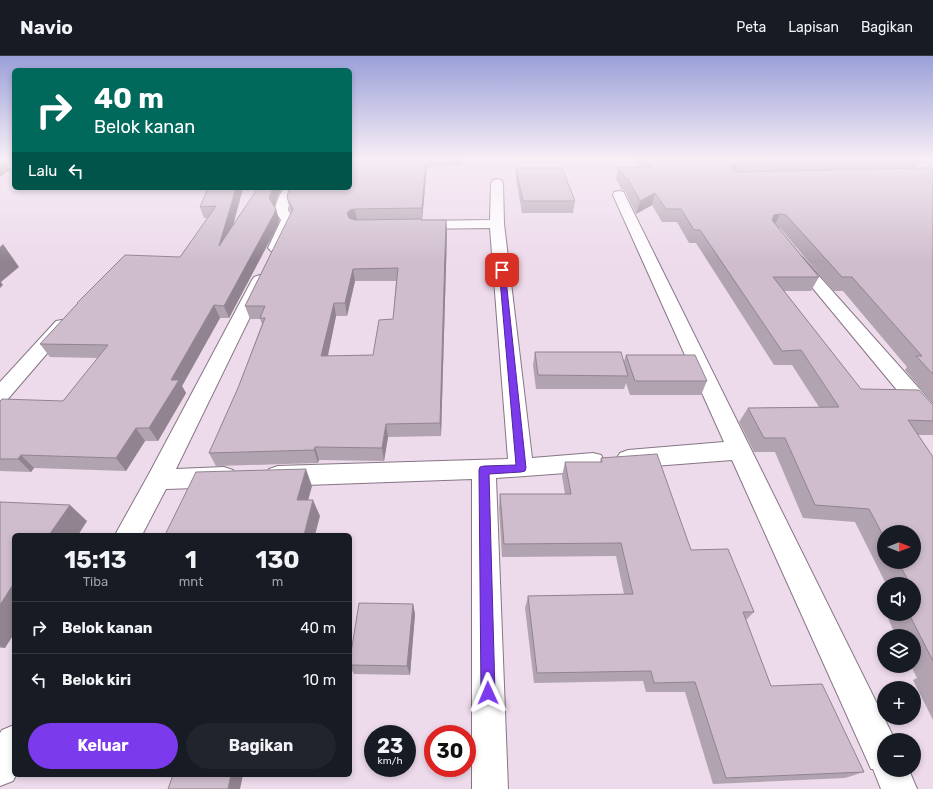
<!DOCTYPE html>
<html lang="id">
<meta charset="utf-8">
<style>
body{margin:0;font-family:Rubik,sans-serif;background:#20242c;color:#f1f3f6;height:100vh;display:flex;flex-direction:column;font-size:15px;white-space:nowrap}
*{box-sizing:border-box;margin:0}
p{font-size:13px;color:#9ea1a6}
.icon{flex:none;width:22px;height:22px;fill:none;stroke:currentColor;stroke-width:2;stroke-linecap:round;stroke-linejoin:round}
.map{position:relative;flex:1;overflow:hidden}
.side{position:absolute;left:12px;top:477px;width:340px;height:244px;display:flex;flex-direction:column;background:#171b24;border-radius:6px;box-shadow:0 2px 6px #0003}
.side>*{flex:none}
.banner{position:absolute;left:12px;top:12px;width:340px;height:122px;border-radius:6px;box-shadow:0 2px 6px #0003;background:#00695c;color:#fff;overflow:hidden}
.needle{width:26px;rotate:90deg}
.buttons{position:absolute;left:877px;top:469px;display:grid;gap:8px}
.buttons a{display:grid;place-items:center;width:44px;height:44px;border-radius:50%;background:#171b24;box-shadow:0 2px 6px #0003;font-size:20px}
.speed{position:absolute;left:364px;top:669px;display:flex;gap:8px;font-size:20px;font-weight:700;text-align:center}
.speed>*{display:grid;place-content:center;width:52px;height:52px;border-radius:50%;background:#171b24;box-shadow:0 2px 6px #0003;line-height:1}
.speed small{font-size:10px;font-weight:400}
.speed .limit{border:6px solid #d22;background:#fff;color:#111}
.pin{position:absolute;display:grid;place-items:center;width:34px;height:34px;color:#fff;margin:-17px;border-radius:8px;box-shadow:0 2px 6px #0006}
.me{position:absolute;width:44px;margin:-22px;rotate:359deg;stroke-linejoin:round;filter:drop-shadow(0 0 3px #0008)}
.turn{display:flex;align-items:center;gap:14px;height:84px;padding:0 16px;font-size:18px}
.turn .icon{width:52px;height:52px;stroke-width:2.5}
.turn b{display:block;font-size:28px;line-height:34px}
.then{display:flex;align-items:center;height:38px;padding:0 16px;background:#0003;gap:8px;font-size:15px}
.eta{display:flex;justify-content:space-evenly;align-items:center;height:68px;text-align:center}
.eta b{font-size:24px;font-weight:700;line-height:28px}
.cta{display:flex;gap:8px;margin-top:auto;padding:8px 16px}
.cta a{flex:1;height:46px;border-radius:24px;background:#7c3aed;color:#fff;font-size:16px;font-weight:700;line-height:46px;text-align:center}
.cta a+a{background:#20242c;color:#f1f3f6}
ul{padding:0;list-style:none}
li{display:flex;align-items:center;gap:12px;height:52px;padding:0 16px;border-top:1px solid #363941}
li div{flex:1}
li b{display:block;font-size:15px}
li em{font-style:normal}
header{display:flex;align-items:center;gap:24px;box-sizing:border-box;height:56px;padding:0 20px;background:#171b24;border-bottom:1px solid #363941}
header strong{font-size:19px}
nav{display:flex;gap:22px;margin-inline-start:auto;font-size:14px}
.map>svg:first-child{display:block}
</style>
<header>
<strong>Navio</strong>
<nav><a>Peta</a><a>Lapisan</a><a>Bagikan</a></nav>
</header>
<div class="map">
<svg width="933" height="733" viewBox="0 0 933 733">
<rect width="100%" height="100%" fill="#eddaeb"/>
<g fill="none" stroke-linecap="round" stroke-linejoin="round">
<defs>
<g id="minor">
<polygon points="497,123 501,124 503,127 504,168 532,402 593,397 601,399 605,406 601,413 593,415 496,422 508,733 472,733 472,423 278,430 269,427 266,420 269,413 278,410 508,403 490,172 416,173 411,172 409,169 411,166 416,165 490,164 491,127 493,124"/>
<polygon points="284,132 297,132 291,140 288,154 295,164 284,192 281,195 276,197 271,195 268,192 281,164 274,154 279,140"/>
<polygon points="619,135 624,136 625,139 895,684 884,684 884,714 909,714 917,733 881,733 873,713 871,713 732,404 628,412 620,409 616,403 620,397 628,394 724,386 613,139 614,136"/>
<polygon points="797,199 802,201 933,348 933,370 925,368 792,207 789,204 792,201"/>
<polygon points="260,219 266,221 268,224 176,413 224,411 233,414 236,421 233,428 224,431 166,433 142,479 115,479 150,416 252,224 254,221"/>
<polygon points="62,264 68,265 71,269 68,273 7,344 0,346 0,326 56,265"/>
<polygon points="14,669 14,719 16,719 13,725 0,730 0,677 2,674"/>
</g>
</defs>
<use href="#minor" stroke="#867685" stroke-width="2"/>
<use href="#minor" fill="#fff" fill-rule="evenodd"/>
</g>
<g fill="#b2a3b0" fill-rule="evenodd">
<path d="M350 103H461V110L427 111 422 164H421H446L447 176 441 380 388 381 384 405 319 404 318 407 216 410 209 397 238 332 262 268 260 263H250L245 250 292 157 290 154 287 142ZM355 225H396L393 263 373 299 328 300 336 260H347Z"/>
<path d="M636 103H922L916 112H933V347L905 314 907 311 843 235H833L780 172H778L819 221 811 235H784L861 333 933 349V379H918L933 401V664L913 624 917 622 911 610H914V580H896L886 558H914V528H886L855 466 803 462 775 396H754L739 366 748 352 819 351 792 309H774L696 187H689L677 166H662L652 149 636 158 625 135 622 134 616 123 618 111H640L636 106ZM884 476 914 506H884Z"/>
<polygon points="516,112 575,145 573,157 522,157 516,123"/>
<polygon points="208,132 243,132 233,170 278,139 274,149 276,153 279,164 278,169 229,262 220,262 182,330 186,337 158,385 145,385 126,415 34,412 31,416 0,415 0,345 63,345 98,302 50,301 40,288 77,248 77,247 180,201 208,162 204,162 200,151"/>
<polygon points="535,296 624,305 626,299 707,325 701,339 630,339 626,327 624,333 536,333 533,309"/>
<polygon points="601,402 691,494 754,556 746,564 771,630 864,716 845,722 713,728 685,636 646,636 643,625 534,627 525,552 528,540 624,538 616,500 502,501 499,452 500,438 565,438 562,420 565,406 600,406"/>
<polygon points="0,446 87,465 78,479 14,479 5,592 0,592"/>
<polygon points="884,534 884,554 877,539"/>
<polygon points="413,548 415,558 410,619 354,618 350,611 350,603"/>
</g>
<g fill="#918490">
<polygon points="426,103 427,111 422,164 422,152"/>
<polygon points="5,105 10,114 0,121 0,109"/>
<polygon points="738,106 734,118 731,112 733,107"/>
<polygon points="236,132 243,132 224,202 219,190"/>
<polygon points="273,132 283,132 278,139 273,154 269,142"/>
<polygon points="655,137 652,149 636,158 640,145"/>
<polygon points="276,153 279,164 278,169 229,262 224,250"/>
<polygon points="355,153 357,164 349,169 347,157 350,154"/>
<polygon points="780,158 774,171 768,172 774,159"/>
<polygon points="446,164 447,176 441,380 440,367"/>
<polygon points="3,188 19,211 1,226 3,229 0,232 0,191"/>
<polygon points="353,213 355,225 347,260 345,247"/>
<polygon points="334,247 336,260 325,313 321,300"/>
<polygon points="214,249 220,262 182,330 186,337 158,385 149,372 171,324"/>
<polygon points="386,368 388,381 384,405 382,392"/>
<polygon points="136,372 145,385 126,415 116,402"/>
<polygon points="315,391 319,404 318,407 314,394"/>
<polygon points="21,399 34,412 31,416 18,403"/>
<polygon points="306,413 312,430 304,460 297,444"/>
<polygon points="313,444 320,460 315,479 304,479"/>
<polygon points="70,449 87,465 78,479 49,479"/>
<polygon points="14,527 14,578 5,592 0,590 0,549"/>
<polygon points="413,548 415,558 410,619 407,610"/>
<polygon points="231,719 243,719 240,733 228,733"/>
</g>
<g fill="#cfbdcd" stroke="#918490" fill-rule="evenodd">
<path d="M350 103H426L422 152 355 153 350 154 347 157 349 162 355 164 421 163V164H446L440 367 386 368 382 392 315 391 314 394 209 397 238 332 265 262H260L265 250H245L293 153 287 142 289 132H350ZM398 212 393 263 379 264 373 299 321 300 334 247H345L353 213Z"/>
<polygon points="645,103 857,103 738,106 733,107 731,112 734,115 739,116 923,112 933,112 933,318 916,300 922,300 852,221 842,221 786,159 780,158 774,159 772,164 819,221 773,221 861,333 919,334 933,349 933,365 908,364 933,401 933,605 909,558 914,558 914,528 910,528 898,506 914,506 914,476 884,476 884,481 869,453 815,449 785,382 764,382 748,352 839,351 801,294 782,295 700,174 694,174 681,153 666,153 655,137 640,145 628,123 625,122 618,111 651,111"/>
<polygon points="5,105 0,109 0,106"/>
<polygon points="516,112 562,112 575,145 523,145"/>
<polygon points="208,132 236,132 219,190 258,132 273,132 269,142 276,153 274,158 224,250 214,249 171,324 179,324 149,372 136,372 116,402 21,399 18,403 0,403 0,345 2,343 63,345 108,289 40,288 78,247 77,247 125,199 180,201 216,150 200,151"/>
<polygon points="535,296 621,296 628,320 538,319"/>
<polygon points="626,299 695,299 707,325 635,325"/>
<polygon points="657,398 691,494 728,493 754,556 743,556 771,630 822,628 864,716 726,722 695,626 654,627 651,615 537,617 528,540 633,538 621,487 504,488 500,438 571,438 565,406 602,406 601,402"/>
<polygon points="306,413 297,444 313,444 304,479 165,479 196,416"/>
<polygon points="0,446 70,449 49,479 14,479 14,527 0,549"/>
<polygon points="359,547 413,548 407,610 350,609 350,603"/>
<polygon points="173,719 231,719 228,733 168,733"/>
</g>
<linearGradient id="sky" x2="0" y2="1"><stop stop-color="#9aa0d8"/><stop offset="0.5" stop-color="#f7eef6"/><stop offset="1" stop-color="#f7eef6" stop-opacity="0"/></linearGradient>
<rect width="933" height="205" fill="url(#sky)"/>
<polygon fill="#7c3aed" stroke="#51269a" points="499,212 505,214 526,412 525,415 521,416 489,418 495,637 493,642 488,644 483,642 481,637 479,414 480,411 484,410 516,409"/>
</svg>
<div class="buttons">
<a><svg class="needle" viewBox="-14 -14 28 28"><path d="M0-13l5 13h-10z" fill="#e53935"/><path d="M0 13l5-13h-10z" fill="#9ea1a6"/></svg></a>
<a><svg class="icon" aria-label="sound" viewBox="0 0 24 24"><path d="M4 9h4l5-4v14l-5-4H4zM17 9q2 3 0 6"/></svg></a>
<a><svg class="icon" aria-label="layers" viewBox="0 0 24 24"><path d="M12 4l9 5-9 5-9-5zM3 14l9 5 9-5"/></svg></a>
<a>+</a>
<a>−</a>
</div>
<div class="speed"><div>23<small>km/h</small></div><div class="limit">30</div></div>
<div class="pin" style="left:502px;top:214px;background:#d93025"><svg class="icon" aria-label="arrive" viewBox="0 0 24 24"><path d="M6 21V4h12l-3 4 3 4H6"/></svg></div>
<svg class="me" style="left:488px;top:637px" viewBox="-20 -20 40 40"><path d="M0-17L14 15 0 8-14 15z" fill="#7c3aed" stroke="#fff" stroke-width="4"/></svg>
<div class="banner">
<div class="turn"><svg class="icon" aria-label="right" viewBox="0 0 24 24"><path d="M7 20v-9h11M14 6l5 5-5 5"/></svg><div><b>40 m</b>Belok kanan</div></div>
<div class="then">Lalu<svg class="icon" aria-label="left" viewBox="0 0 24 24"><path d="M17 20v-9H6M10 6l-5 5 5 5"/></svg></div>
</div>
<section class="side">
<div class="eta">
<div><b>15:13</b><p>Tiba</p></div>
<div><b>1</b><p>mnt</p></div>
<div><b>130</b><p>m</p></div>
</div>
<ul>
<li><svg class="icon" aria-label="right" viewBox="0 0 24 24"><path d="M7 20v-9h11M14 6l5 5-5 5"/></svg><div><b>Belok kanan</b></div><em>40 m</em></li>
<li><svg class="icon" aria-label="left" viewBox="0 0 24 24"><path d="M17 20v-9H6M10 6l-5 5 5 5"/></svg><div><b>Belok kiri</b></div><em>10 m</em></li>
</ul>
<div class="cta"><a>Keluar</a><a>Bagikan</a></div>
</section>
</div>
